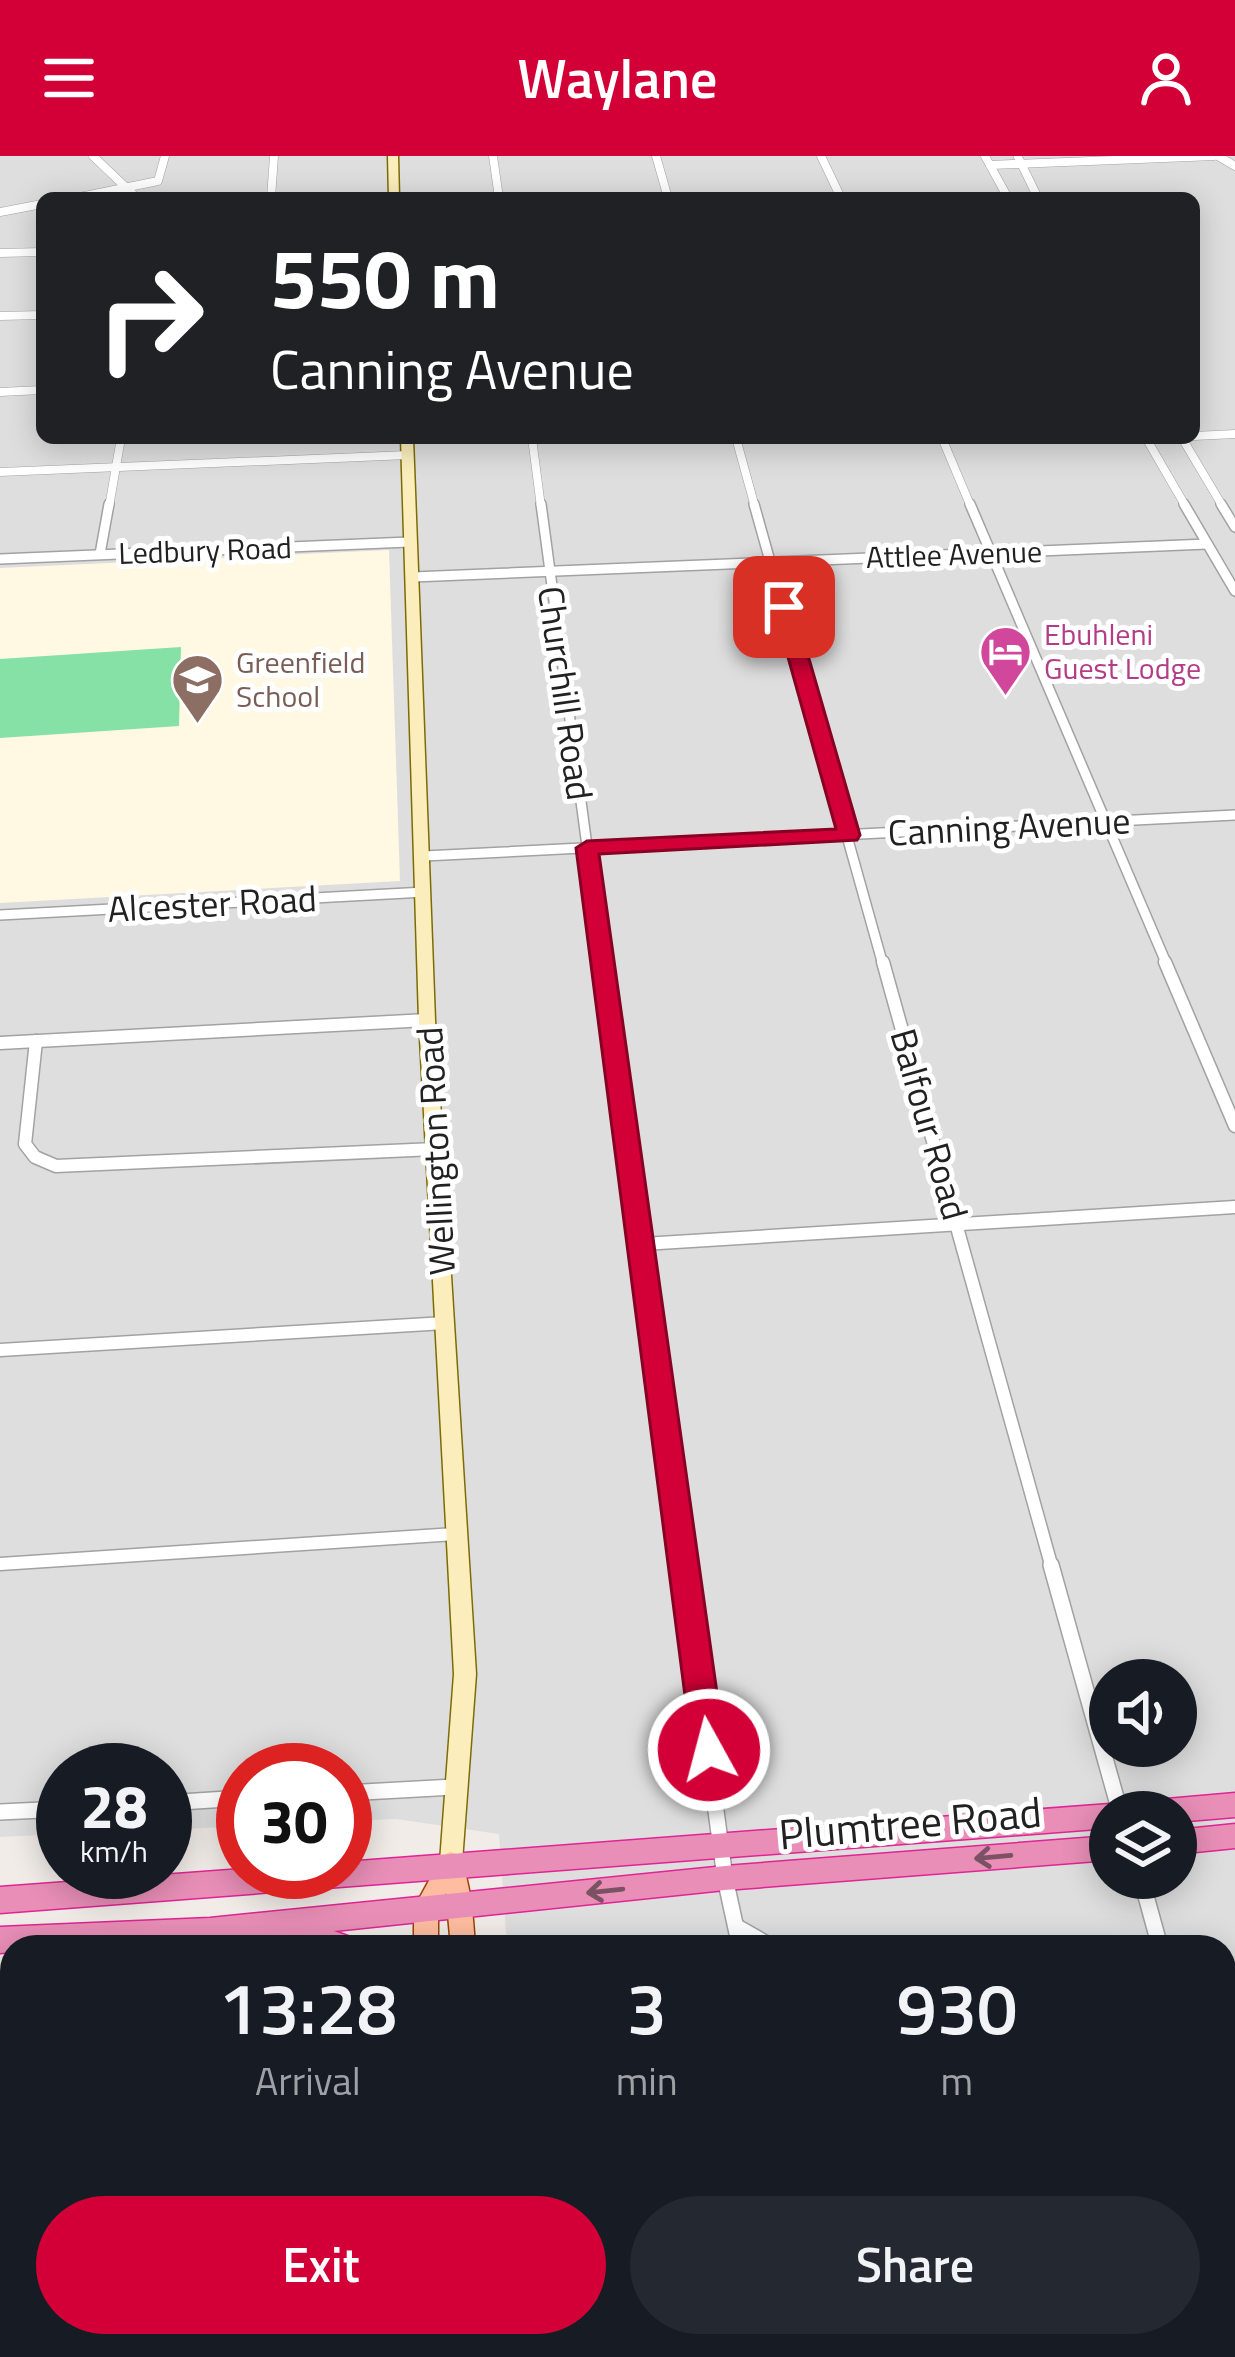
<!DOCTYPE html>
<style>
body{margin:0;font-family:"Titillium Web",sans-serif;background:#242831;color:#f1f3f6;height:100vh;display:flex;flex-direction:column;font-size:45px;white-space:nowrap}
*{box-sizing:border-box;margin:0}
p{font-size:39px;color:#9ea1a6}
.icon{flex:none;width:66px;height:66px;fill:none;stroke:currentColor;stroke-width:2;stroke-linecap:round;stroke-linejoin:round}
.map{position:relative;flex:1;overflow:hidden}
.sheet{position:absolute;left:0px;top:1779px;width:1236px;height:423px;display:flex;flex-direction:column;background:#171b24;border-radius:36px 36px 0 0;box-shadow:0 6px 30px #0003}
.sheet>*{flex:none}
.banner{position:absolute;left:36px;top:36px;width:1164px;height:252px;border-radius:18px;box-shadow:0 6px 30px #0003;background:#202124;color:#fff;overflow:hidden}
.buttons{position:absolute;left:1089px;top:1503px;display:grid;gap:24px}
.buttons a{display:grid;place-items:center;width:108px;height:108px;border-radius:50%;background:#171b24;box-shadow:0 6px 30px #0003;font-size:60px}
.speed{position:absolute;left:36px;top:1587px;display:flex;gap:24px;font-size:60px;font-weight:700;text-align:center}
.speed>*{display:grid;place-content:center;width:156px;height:156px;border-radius:50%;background:#171b24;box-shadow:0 6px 30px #0003;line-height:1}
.speed small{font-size:30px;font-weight:400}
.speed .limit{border:18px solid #d22;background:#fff;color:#111}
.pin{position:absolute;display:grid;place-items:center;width:102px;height:102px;color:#fff;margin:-51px;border-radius:24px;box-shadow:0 6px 18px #0006}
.me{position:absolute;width:132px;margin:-66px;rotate:353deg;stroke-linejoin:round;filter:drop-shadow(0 0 9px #0008)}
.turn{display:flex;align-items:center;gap:42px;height:252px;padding:0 36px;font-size:54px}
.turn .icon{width:156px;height:156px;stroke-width:2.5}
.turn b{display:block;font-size:84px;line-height:102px}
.eta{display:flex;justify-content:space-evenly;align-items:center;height:204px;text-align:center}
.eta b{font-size:72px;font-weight:600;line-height:84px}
.action{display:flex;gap:24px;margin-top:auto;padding:24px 36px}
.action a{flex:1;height:138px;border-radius:72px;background:#d20036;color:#fff;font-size:48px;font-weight:600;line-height:138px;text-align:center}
.action a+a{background:#242831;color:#f1f3f6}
header{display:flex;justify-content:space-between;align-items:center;height:156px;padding:0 36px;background:#d20036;color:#fff;font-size:54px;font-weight:600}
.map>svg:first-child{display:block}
</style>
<header><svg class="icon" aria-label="menu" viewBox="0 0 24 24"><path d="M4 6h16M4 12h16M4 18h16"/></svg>Waylane<svg class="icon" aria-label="person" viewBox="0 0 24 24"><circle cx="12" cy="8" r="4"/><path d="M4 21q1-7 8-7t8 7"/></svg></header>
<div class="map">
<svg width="1235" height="2201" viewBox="0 0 1235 2201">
<rect width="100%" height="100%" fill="#f1ece8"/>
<path fill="#dfdede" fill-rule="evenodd" d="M0 0H1235V2201H534L533 2190H1224V1791H507L499 1678 396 1663 345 1665V1614H243V1670L165 1674V1614H63V1678L0 1681ZM42 42H1194V282H42ZM1110 1524H1176V1590H1110ZM1110 1656H1176V1722H1110Z"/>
<polygon fill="#fff8e3" points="389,394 400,725 0,747 0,412"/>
<polygon fill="#85e1a6" points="181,491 179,570 0,582 0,503"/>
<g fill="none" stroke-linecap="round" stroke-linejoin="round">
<defs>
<g id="street-far3">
<polyline points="93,0 137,42"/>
<polyline points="493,0 499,42"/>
<polyline points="656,0 668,42"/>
<polyline points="821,0 841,42"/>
<polyline points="985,0 1008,42"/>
<polyline points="1218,0 1235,10"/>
<polyline points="1018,1 1038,42"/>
<polyline points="990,9 1214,0"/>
<polyline points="75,42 158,25 165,0"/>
<polyline points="271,42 274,0"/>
<polyline points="0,56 42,48"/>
<polyline points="0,97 42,96"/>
<polyline points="0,160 42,159"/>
<polyline points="0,236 42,234"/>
<polyline points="1194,280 1235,278"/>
<polyline points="532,282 541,351"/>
<polyline points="736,282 755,351"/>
<polyline points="942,282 971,351"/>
<polyline points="1146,282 1186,351"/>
<polyline points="1182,282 1223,351"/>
<polyline points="0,316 408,299"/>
<polyline points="109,351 121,282"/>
</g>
<g id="street-far2">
<polyline points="541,348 603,809"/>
<polyline points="754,348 883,809"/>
<polyline points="970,348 1167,809"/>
<polyline points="1184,348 1235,435"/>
<polyline points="1221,348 1235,371"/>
<polyline points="100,398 109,348"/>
<polyline points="0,403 409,386"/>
<polyline points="413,421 1207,388"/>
<polyline points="424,700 1235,659"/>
<polyline points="0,759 425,736"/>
</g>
<g id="street-far1">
<polyline points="602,806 683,1412"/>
<polyline points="883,806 1052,1412"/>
<polyline points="1165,806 1235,970"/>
<polyline points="36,885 25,988 35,1001 56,1010 435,993"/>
<polyline points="0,887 427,864"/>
<polyline points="643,1088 1235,1051"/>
<polyline points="0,1194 445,1167"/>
<polyline points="0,1408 455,1378"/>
</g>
<g id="street">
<polyline points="683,1409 725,1722 740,1791"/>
<polyline points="1051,1409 1120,1656"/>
<polyline points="345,1637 454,1631"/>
<polyline points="165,1647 243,1642"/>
<polyline points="0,1656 63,1653"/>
<polyline points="1141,1722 1160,1791"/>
<polyline points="737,1771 772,1791"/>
<polyline points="1224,2035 1235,2041"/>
<polyline points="796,2190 797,2201"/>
</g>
<g id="secondary">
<polygon points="388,0 398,0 399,42 389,42"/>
<polygon points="401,282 413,282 435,864 476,1518 462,1706 459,1713 451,1716 443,1713 440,1706 454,1518 419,864"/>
</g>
<g id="primary">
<path d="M451 1696 459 1699C471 1728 473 1759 475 1791H451L446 1737 438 1753V1791H414V1752L443 1699Z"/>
<polygon points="427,2190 453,2190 454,2201 428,2201"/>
<rect x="462" y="2190" width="26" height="11"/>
</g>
<g id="highway">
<polygon points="1235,1637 1235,1661 1176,1666 1176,1656 1142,1656 1146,1648 1155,1644"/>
<polygon points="1110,1648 1121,1656 1110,1656 1110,1672 0,1757 0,1731 243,1713 243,1716 345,1716 345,1706"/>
<polygon points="1235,1668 1235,1692 1176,1698 1176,1674"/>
<polygon points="1110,1680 1110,1704 725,1734 334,1775 353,1782 357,1791 259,1791 249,1784 137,1791 12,1791 12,1796 0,1797 0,1771 210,1762 725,1710"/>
</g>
</defs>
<use href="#street-far3" stroke="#a2a2a2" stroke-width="9"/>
<use href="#street-far2" stroke="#a2a2a2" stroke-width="12"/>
<use href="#street-far1" stroke="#a2a2a2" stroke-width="15"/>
<use href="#street" stroke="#a2a2a2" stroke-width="18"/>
<use href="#secondary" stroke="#7d6b03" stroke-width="3"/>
<use href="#primary" stroke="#9e4100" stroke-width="3"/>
<use href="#highway" stroke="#df2594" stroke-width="3"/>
<use href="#street-far3" stroke="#fff" stroke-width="8"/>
<use href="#street-far2" stroke="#fff" stroke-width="9"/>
<use href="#street-far1" stroke="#fff" stroke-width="12"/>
<use href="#street" stroke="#fff" stroke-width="15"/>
<use href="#secondary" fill="#fbeebc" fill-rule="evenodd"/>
<use href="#primary" fill="#febda0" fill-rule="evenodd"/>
<use href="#highway" fill="#e98fb7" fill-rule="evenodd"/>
</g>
<defs><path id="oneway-shaft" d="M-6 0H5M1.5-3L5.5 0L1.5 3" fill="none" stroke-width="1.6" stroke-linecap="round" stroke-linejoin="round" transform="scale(3)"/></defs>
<g stroke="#7b5264">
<use href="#oneway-shaft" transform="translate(993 1701) rotate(175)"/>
<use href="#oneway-shaft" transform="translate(605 1735) rotate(174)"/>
</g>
<polygon fill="#d20036" stroke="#880023" stroke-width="3" points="784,445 794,451 860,679 857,684 599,698 725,1594 720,1604 709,1609 697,1604 692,1594 576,692 587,685 836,673 774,451"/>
<defs>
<symbol id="hotel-pin" viewBox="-11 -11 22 30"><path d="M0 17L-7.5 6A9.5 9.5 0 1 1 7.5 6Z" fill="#d1479c" stroke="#fff"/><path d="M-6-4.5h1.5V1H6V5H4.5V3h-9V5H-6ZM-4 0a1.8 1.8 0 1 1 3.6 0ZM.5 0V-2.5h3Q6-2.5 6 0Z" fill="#fff"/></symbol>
<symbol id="school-pin" viewBox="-11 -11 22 30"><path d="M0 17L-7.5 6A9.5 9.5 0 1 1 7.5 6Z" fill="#8d6e63" stroke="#fff"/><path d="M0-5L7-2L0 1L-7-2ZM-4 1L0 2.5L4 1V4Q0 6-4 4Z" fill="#fff"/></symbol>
</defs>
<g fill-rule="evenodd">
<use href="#hotel-pin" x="976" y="466" width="59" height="81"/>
<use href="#school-pin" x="168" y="494" width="59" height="81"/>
</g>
<g text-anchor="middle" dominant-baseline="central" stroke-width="10" stroke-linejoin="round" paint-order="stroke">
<g font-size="30" fill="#212121" stroke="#fff">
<text transform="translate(205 394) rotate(-2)">Ledbury Road</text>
<text transform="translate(954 398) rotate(-2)">Attlee Avenue</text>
</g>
<g font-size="30" fill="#b23c85" stroke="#fff" text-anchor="start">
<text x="1044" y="478">Ebuhleni<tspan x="1044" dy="34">Guest Lodge</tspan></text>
</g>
<g font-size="30" fill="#785e54" stroke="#fff" text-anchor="start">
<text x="236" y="506">Greenfield<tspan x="236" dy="34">School</tspan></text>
</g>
<g font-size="36" fill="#212121" stroke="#fff">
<text transform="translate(566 537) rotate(82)">Churchill Road</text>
<text transform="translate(1009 670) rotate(-3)">Canning Avenue</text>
<text transform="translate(212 747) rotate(-3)">Alcester Road</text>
<text transform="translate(930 968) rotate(74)">Balfour Road</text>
<text transform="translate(435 995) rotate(-93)">Wellington Road</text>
</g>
<g font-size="42" fill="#212121" stroke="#fff">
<text transform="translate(910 1666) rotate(-5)">Plumtree Road</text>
</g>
</g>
</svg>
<div class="buttons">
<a><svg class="icon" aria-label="sound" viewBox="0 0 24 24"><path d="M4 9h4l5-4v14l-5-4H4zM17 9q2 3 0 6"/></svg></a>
<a><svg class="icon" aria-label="layers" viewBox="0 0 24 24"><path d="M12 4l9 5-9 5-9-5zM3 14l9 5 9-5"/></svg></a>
</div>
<div class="speed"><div>28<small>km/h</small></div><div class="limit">30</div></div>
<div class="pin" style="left:784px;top:451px;background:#d93025"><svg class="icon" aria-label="arrive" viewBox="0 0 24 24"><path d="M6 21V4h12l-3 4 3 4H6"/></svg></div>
<svg class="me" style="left:709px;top:1594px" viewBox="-20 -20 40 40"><circle r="17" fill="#d20036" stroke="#fff" stroke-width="3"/><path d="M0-11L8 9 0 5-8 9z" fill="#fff"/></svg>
<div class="banner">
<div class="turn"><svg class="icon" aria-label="right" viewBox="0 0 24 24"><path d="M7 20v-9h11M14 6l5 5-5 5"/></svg><div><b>550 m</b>Canning Avenue</div></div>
</div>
<section class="sheet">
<div class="eta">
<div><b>13:28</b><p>Arrival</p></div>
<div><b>3</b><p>min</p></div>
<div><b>930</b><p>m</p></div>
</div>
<div class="action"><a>Exit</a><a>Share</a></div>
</section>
</div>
